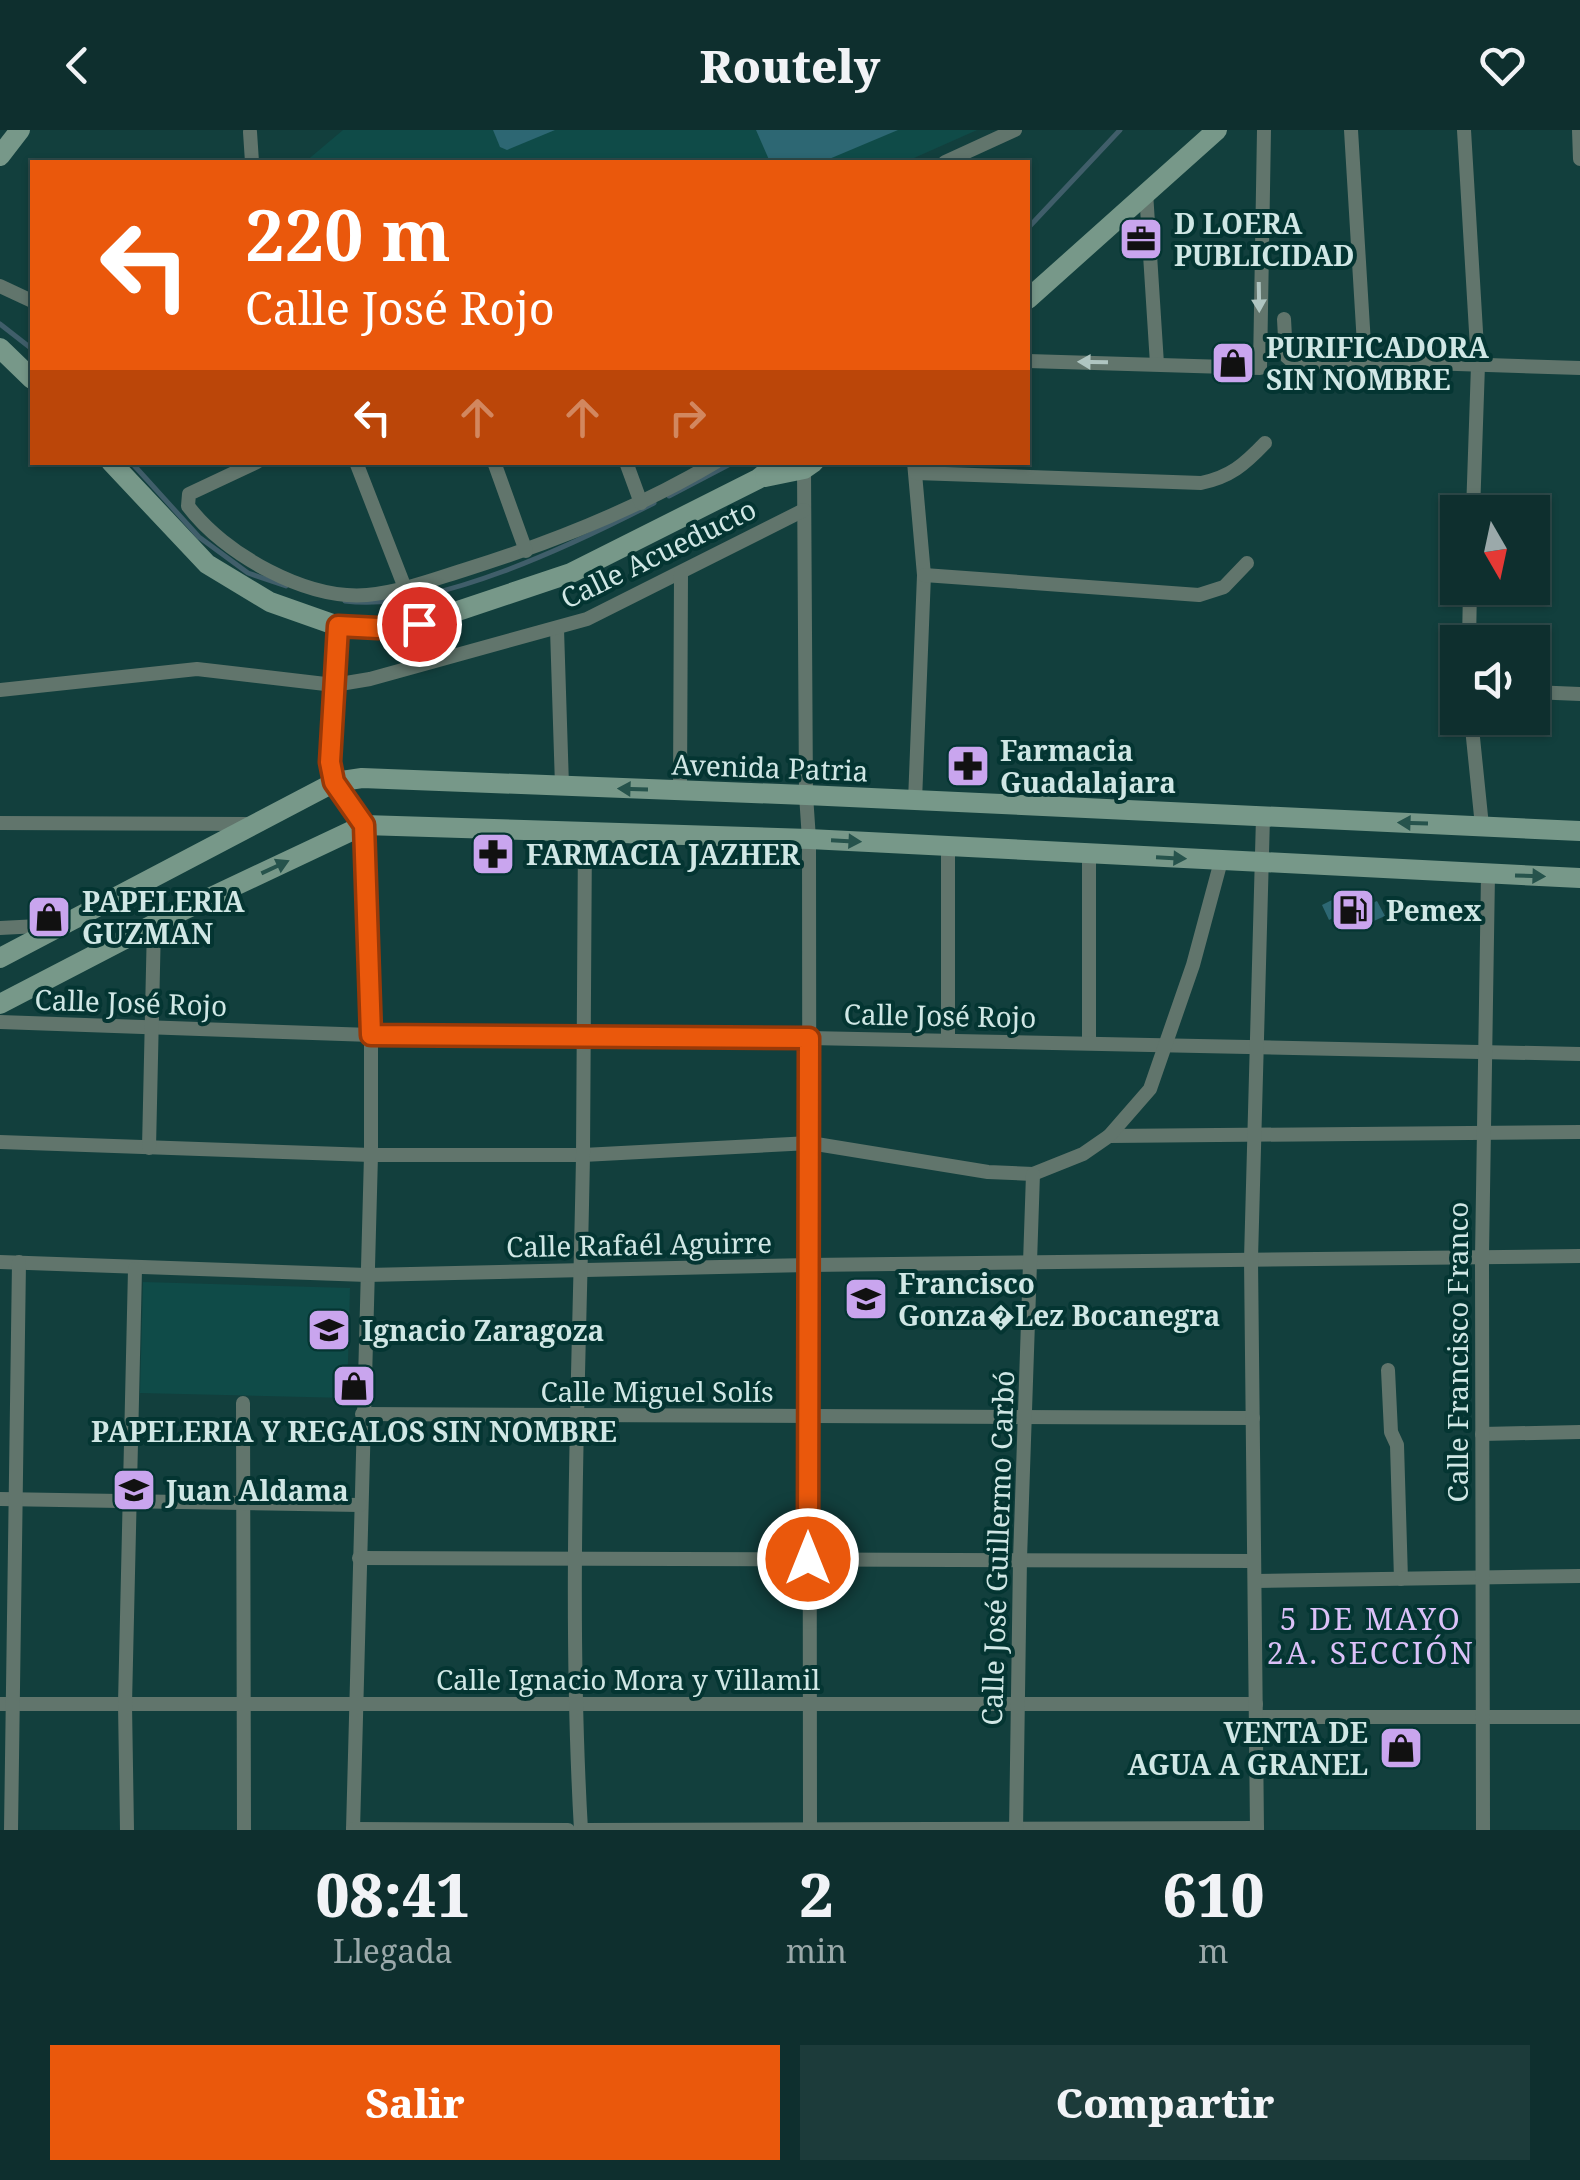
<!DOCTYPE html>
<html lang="es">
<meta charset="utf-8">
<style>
body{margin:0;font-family:"Noto Serif",serif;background:#1c3b3a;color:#f1f3f6;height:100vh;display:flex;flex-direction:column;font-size:38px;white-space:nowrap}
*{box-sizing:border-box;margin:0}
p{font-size:32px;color:#9ba9aa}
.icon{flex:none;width:55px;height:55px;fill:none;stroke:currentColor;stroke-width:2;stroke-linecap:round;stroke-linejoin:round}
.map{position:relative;height:1700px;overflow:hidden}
.side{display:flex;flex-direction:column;background:#0e2f2e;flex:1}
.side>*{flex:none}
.hud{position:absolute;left:30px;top:30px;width:1000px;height:305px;border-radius:0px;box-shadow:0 2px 8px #0004,0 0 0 2px #2e4a4a;background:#ea580c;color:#fff;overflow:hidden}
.needle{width:65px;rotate:171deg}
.tools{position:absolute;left:1440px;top:365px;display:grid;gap:20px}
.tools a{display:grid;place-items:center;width:110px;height:110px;border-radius:0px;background:#0e2f2e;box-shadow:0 2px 8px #0004,0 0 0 2px #2e4a4a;font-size:50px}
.pin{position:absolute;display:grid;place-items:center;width:85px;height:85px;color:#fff;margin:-42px;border:5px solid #fff;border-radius:50%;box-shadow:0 2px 10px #0007}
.me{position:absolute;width:110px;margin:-55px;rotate:0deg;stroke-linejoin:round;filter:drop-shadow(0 0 8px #0008)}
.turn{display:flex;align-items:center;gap:35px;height:210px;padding:0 50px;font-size:45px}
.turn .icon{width:130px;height:130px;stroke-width:2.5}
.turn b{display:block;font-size:70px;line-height:85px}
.lanes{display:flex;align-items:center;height:95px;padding:0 50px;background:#0003;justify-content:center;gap:50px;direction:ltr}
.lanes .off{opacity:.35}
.eta{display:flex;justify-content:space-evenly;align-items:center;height:170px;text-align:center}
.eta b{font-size:60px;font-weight:800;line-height:70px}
.cta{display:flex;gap:20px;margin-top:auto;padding:20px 50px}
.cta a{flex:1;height:115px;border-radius:0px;background:#ea580c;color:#fff;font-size:40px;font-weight:800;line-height:115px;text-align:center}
.cta a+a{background:#1c3b3a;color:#f1f3f6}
header{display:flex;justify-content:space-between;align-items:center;height:130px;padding:0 50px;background:#0e2f2e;font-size:45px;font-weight:800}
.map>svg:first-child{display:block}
</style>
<header><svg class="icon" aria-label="back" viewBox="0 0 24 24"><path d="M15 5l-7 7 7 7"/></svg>Routely<svg class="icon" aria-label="heart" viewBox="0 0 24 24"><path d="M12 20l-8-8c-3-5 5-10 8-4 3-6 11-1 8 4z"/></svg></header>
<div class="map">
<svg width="1580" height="1700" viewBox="0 0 1580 1700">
<rect width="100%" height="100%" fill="#123f3d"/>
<g fill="#0f4b48">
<polygon points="343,0 977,0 905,32 305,32"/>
<polygon points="143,1152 350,1158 347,1268 140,1263"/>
</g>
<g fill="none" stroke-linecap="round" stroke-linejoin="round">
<g stroke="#405e6a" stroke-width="5">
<polyline points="1028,98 1120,0"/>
<polyline points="0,194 32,219"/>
<polyline points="131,332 199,407 248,443 286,456"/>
<polyline points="669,366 734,332"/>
<path d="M345 471C432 483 576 413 654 373"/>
</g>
</g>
<g fill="#2d6773">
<polygon points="493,0 555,0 507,20 500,17"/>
<polygon points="756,0 898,0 822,32 770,32"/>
<polygon points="1338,767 1342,776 1359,768 1363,777 1377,771 1385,786 1367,794 1363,785 1348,793 1343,783 1329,790 1322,775"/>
</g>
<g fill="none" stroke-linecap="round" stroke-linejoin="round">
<g stroke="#61756c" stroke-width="14">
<polyline points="1351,0 1365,231"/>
<polyline points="1464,0 1478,235 1473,382"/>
<polyline points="1579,0 1580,29"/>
<polyline points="250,2 252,32"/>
<polyline points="945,32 1015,0"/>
<polyline points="1146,62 1157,234"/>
<polyline points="0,156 32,171"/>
<polyline points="1284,189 1286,226 1294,233 1365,231 1580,238"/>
<polyline points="1028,231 1260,238 1264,0"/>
<path d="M257 332 189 364 188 376C224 424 306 470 367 465 400 462 432 450 464 440 551 413 637 379 716 332"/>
<polyline points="356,332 419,494"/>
<polyline points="494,332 526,421"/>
<polyline points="626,332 641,373"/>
<polyline points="914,332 924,445 915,671"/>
<polyline points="801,333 804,339 806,665 809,709 810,1700"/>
<path d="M916 343 1201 353C1230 347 1244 335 1265 313"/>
<polyline points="924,445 1199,465 1224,457 1247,433"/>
<polyline points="338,496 330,631 335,652 364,695 371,905 371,1025 353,1700"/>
<polyline points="557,499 562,656"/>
<polyline points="1469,512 1470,458"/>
<polyline points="0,560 197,539 334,555 370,549 587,489 804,380"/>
<polyline points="1532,562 1580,564"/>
<polyline points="1471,588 1482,696"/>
<polyline points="680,661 681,444"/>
<polyline points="0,693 249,694"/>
<polyline points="1089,724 1089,913"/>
<polyline points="0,798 58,795"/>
<polyline points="0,892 371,905 809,908 1580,924"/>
<polyline points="948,910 948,716"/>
<polyline points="1109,1006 1580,1002"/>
<polyline points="0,1012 371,1025 583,1025 810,1013 988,1042 1033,1044 1083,1024 1109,1006 1150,959 1193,835 1221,731"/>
<polyline points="149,1018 154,794"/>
<polyline points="0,1132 367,1145 809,1135 1580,1126"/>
<polyline points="1388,1240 1391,1302 1397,1315 1401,1449"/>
<polyline points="243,1273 244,1700"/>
<polyline points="362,1284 1253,1288"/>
<polyline points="1482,1304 1580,1302"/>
<polyline points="0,1369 360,1375"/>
<polyline points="359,1428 1254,1431"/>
<polyline points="1255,1451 1580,1446"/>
<polyline points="0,1574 1256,1574"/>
<polyline points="1256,1587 1580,1587"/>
<polyline points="353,1699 568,1700"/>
<polyline points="11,1700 19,1132"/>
<polyline points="127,1700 125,1574 135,1139"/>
<path d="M581 1700C568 1475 579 1251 583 1026 584 918 584 809 585 701"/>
<polyline points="584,1700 1257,1698"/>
<polyline points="1016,1700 1020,1429 1033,1044"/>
<polyline points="1257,1700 1251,1129 1263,687"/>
<polyline points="1483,1700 1482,1126 1488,744"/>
</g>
<g stroke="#779889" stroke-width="20">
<polyline points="0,26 20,0"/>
<polyline points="1028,169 1217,0"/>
<polyline points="0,218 32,249"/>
<polyline points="111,332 207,434 270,472 338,496 378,499 419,494 571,443 758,349 779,332"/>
<polyline points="765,347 804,339 814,332"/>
<polyline points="0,828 335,652 362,648 806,665 1580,701"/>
<polyline points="0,874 154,794 364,695 809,709 1580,748"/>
</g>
</g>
<defs><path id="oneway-solid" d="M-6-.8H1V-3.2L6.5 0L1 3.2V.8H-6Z" transform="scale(2.5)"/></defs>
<g fill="#afc5c1">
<use href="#oneway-solid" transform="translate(1259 167) rotate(89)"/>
<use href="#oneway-solid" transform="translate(1093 232) rotate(-179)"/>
</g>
<g fill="#26534c">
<use href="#oneway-solid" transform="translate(633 659) rotate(-178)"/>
<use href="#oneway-solid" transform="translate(1413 693) rotate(-178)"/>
<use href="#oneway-solid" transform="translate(846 711) rotate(3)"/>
<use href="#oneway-solid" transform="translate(1171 728) rotate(3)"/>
<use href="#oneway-solid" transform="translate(275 737) rotate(-25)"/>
<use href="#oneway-solid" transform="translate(1530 746) rotate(2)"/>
</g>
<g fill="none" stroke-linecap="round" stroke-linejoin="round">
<defs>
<polyline id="route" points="419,494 378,498 338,496 330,632 334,652 364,695 371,905 809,908 808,1429"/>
</defs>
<use href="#route" stroke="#983908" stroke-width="25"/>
<use href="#route" stroke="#ea580c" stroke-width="18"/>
</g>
<defs>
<symbol id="office-square" viewBox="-11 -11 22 22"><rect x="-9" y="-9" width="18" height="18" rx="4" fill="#c9a5ee" stroke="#043532"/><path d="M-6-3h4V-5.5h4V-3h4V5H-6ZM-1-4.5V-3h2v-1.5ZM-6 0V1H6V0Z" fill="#111"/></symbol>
<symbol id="shop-square" viewBox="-11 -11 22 22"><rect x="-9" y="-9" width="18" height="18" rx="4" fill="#c9a5ee" stroke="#043532"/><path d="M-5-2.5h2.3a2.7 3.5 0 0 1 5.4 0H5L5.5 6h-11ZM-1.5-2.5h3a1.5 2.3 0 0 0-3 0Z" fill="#111"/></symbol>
<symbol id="pharmacy-square" viewBox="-11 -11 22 22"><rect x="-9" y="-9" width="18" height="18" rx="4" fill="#c9a5ee" stroke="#043532"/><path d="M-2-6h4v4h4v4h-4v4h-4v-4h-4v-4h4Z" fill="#111"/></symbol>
<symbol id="fuel-square" viewBox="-11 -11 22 22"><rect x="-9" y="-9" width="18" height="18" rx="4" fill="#c9a5ee" stroke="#043532"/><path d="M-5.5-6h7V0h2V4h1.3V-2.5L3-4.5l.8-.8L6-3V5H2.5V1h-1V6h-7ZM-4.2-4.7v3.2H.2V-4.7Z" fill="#111"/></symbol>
<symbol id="school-square" viewBox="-11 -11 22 22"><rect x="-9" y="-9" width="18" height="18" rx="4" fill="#c9a5ee" stroke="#043532"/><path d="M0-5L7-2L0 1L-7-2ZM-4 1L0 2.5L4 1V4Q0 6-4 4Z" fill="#111"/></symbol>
</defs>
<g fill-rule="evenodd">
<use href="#office-square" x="1116" y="84" width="50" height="50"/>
<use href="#shop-square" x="1208" y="208" width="50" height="50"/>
<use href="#pharmacy-square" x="943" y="611" width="50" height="50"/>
<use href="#pharmacy-square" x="468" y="699" width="50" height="50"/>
<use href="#fuel-square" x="1328" y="755" width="50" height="50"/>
<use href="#shop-square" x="24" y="762" width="50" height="50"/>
<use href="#school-square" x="841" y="1144" width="50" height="50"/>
<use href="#school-square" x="304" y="1175" width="50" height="50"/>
<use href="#shop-square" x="329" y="1231" width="50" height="50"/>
<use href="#school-square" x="109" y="1335" width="50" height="50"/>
<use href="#shop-square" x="1376" y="1593" width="50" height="50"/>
</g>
<g text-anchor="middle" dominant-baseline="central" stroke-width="8" stroke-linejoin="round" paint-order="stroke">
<g font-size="28" font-weight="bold" fill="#d0e7e5" stroke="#043532" text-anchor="start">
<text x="1174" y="93">D LOERA<tspan x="1174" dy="32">PUBLICIDAD</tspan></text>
<text x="1266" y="217">PURIFICADORA<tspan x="1266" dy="32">SIN NOMBRE</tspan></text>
<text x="1000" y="620">Farmacia<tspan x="1000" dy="32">Guadalajara</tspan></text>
<text x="526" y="724">FARMACIA JAZHER</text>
<text x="82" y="771">PAPELERIA<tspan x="82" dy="32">GUZMAN</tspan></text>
<text x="1386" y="780">Pemex</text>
<text x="898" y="1153">Francisco<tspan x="898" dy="32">Gonza�Lez Bocanegra</tspan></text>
<text x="362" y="1200">Ignacio Zaragoza</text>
<text x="354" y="1301" text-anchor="middle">PAPELERIA Y REGALOS SIN NOMBRE</text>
<text x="166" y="1360">Juan Aldama</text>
<text x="1368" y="1602" text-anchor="end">VENTA DE<tspan x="1368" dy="32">AGUA A GRANEL</tspan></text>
</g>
<g font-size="28" fill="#d0e7e5" stroke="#043532">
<text transform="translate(658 423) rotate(-26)">Calle Acueducto</text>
<text transform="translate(770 637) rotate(2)">Avenida Patria</text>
<text transform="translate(131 872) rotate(2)">Calle José Rojo</text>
<text transform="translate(940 885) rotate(1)">Calle José Rojo</text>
<text transform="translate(639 1114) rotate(-1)">Calle Rafaél Aguirre</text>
<text transform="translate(1457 1222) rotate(-90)">Calle Francisco Franco</text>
<text x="657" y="1261">Calle Miguel Solís</text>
<text transform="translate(997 1418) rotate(-88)">Calle José Guillermo Carbó</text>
<text x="628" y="1549">Calle Ignacio Mora y Villamil</text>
</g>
<g font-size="30" letter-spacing="2.5" fill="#dbc1f8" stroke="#043532">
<text x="1371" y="1488">5 DE MAYO<tspan x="1371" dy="34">2A. SECCIÓN</tspan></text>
</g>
</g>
</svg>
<div class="tools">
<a><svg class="needle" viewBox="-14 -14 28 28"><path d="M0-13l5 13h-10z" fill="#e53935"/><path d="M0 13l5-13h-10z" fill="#9ba9aa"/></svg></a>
<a><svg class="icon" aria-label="sound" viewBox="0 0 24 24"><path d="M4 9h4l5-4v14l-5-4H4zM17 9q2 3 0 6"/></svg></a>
</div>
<div class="pin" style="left:419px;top:494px;background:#d93025"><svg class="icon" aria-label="arrive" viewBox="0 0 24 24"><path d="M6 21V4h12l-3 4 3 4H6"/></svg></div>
<svg class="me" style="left:808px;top:1429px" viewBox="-20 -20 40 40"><circle r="17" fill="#ea580c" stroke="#fff" stroke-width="3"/><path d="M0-11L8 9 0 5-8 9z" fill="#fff"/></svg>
<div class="hud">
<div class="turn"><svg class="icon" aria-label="left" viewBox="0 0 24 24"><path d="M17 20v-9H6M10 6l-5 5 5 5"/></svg><div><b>220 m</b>Calle José Rojo</div></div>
<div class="lanes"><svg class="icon" aria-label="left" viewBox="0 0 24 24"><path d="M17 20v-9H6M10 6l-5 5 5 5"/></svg><svg class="icon off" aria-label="ahead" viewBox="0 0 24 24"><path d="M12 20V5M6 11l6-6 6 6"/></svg><svg class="icon off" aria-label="ahead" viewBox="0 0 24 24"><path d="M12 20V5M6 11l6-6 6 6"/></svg><svg class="icon off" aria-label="right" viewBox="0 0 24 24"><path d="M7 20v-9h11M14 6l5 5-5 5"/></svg></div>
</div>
</div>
<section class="side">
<div class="eta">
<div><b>08:41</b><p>Llegada</p></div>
<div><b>2</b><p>min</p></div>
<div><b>610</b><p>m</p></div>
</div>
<div class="cta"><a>Salir</a><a>Compartir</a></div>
</section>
